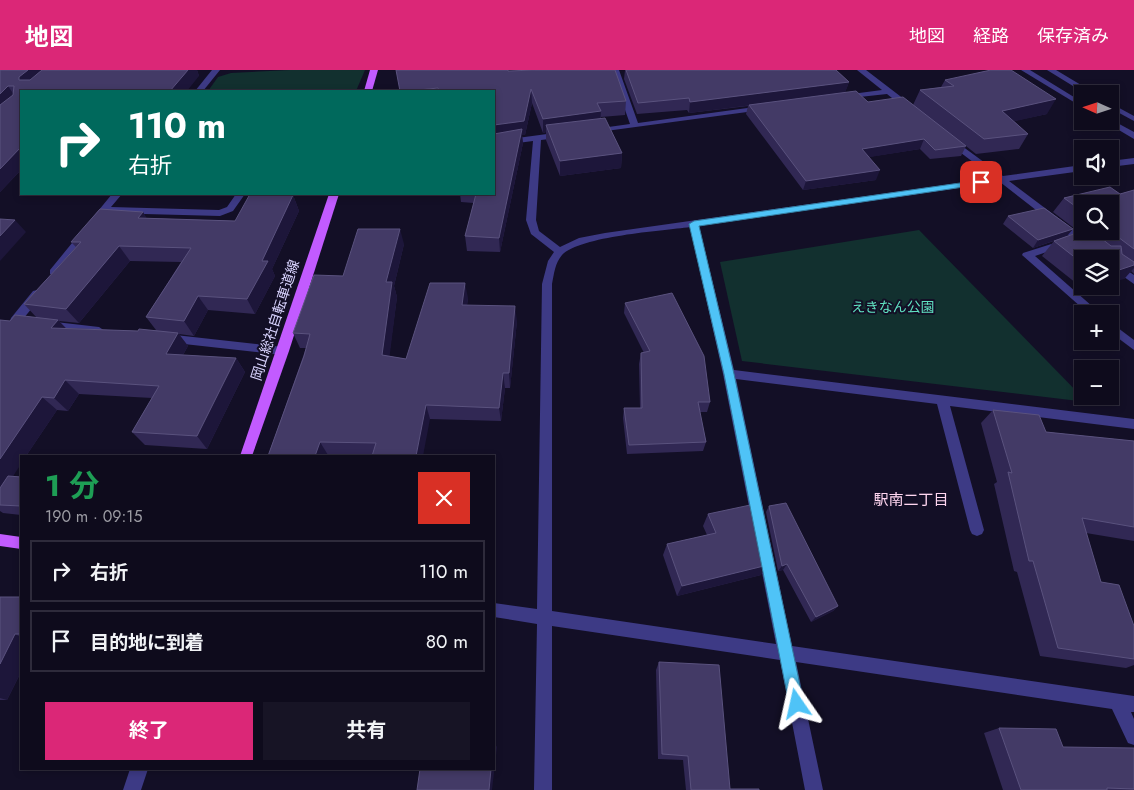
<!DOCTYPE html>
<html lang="ja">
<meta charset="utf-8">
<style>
body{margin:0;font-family:Jost,"Noto Sans JP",sans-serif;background:#171425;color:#f1f3f6;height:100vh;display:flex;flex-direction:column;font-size:19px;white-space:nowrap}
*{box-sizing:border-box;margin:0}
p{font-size:16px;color:#9b9ba3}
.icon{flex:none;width:28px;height:28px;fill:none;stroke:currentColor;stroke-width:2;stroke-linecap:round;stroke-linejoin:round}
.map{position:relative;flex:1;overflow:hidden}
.sheet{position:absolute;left:20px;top:385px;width:475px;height:315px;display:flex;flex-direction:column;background:#0e0b1c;border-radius:0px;box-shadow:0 2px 8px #0003,0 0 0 1px #2e2b3b}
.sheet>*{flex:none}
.top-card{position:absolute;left:20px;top:20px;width:475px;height:105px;border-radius:0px;box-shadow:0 2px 8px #0003,0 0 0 1px #2e2b3b;background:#00695c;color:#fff;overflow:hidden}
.needle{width:32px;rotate:273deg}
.buttons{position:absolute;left:1074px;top:15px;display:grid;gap:10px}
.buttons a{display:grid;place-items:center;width:45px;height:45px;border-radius:0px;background:#0e0b1c;box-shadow:0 2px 8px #0003,0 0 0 1px #2e2b3b;font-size:25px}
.pin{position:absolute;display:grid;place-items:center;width:42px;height:42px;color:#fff;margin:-21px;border-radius:10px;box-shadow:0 2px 8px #0006}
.me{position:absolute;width:55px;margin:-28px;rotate:349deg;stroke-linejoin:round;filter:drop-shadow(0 0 4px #0008)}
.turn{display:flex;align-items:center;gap:18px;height:105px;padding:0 25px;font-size:22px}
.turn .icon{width:65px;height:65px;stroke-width:2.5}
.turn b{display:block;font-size:35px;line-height:42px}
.round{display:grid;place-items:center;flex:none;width:52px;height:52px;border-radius:0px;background:#171425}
.headline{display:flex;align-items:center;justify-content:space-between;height:85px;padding:0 25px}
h1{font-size:30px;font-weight:700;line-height:38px;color:#1e9e55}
.action{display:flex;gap:10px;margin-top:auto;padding:10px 25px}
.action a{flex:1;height:58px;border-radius:0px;background:#db2777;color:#fff;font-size:20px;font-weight:700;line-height:58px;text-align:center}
.action a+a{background:#171425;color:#f1f3f6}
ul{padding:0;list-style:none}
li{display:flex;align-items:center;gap:15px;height:62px;margin:0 10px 8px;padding:0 15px;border:2px solid #2e2b3b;border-radius:0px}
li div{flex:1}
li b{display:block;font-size:19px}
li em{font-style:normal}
header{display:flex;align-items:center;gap:30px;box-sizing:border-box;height:70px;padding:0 25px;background:#db2777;color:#fff}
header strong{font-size:24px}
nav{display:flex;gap:28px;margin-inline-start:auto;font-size:18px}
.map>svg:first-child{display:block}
</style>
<header>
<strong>地図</strong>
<nav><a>地図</a><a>経路</a><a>保存済み</a></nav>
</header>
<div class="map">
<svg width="1134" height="720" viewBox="0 0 1134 720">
<rect width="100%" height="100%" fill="#130f26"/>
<g fill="#12302f">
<polygon points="290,0 365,0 356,21 208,21 218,7 231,3"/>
<polygon points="919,160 1087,332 742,291 720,192"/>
</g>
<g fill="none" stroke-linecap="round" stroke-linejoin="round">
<g fill="#3d3a85" fill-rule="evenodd">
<polygon points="212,0 220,0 203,21 195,21"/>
<polygon points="611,0 619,0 638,53 762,36 766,38 762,40 591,63 590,61 594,59 630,54"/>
<polygon points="857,0 866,0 913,36 913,40 907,40 887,24 841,29 840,27 844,25 882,20"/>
<polygon points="1021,0 1030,0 1082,32 1082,37"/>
<polygon points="1047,0 1056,0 1096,24 1086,24"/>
<polygon points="1110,33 1134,46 1134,51 1110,38"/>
<polygon points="1110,49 1134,62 1134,69 1107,53 1106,51 1110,51"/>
<path d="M562 62 566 65 565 67 541 70 536 150 539 161 560 177 579 168 605 163 994 108 948 73 947 71 951 68 1003 106 1082 95V101L1009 111 1110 187 1111 189 1110 191V189H1099L1000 112 699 156 734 300 1134 349V359L950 336 984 460 982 464 977 466 972 464 970 460 937 334 736 309 792 576 1134 626V642H1131L1134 649V675L1128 673 1112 639 796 592 823 720H805L780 590 552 556V720H534L537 554 494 547V533L537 539 542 214 548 191 554 182 531 164 526 150 533 71 494 76V71ZM690 157 723 304 776 574 552 541V214C554 204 555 193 562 185 581 166 661 161 690 157Z"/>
<polygon points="1134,88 1134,94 1110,97 1110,91"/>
<polygon points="112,124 122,124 111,137 219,140 227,137 236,124 245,124 233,141 220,146 107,143 58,204 50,204 50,200"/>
<polygon points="1064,170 1069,173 1067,175 1035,186 1101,244 1089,244 1022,185 1023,183"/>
<polygon points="1114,192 1134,205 1134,214 1110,197 1110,193"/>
<polygon points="37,220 41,221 41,227 19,254 11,254 10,251 11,248 33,221"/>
<polygon points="47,251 99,257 105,261 99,265 47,259 41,255"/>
<polygon points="1110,252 1134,270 1134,280 1110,262"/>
<polygon points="166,264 283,277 289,281 283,285 166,272 160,268"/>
<polygon points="130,699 148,699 141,720 123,720"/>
</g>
<g fill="#c25bff" fill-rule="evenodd">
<polygon points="370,0 378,0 372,21 364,21"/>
<polygon points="329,124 339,124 289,281 252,386 240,386"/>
<polygon points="0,464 21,467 21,479 0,476"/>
</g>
</g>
<g fill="#312854" fill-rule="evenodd">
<polygon points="0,0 197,0 199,6 21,21 21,100 0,122"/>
<polygon points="625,0 836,0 849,12 845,22 868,32 913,35 920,20 941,17 945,10 1047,44 1014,51 1028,64 1019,79 976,84 966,76 961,86 930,89 920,79 868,87 876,110 803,120 746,44 748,36 689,43 687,40 637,44 624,9"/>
<polygon points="508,1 626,31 625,45 601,47 601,48 622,83 621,98 560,106 546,70 546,62 543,63 532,33 525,65 522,65 523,73 500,182 467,181 465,166 474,133 461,132 460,124 494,124"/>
<path d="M1134 120V204L1131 201 1124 209 1082 189V216H1101L1086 221 1042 186 1054 171 1033 178 1003 154 1008 146 1073 159 1067 166 1079 162 1053 142 1064 128 1120 124ZM1082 134 1110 161H1082Z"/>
<path d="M293 125 299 141 272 199 275 206 255 244 208 240 194 266 179 264 188 276 183 285 236 288 245 302 207 379 145 375 132 362 152 328 79 324 68 341 57 340 26 386H21L13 406 21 407V445L3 443 0 441V250L10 251 37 248 24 234 76 177 71 172 143 142 146 148 235 151ZM130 191 181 192 146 247 156 260 138 261 66 258 59 251 79 253Z"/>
<polygon points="404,174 394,216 397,227 389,286 406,289 468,228 467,235 517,251 510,318 505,318 501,351 430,349 373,386 328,385 268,386 306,278 300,278 293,263 343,206"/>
<polygon points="625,233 710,332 707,342 700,342 706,372 703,381 627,384 623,348 624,338 640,338 639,294 641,283 644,283 624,243"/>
<polygon points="993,340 1046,362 1134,371 1134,471 1086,463 1101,512 1134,556 1134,595 1126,598 1040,586 1017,502 1014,501 994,414 997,412 981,353"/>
<polygon points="769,436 838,536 833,541 811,552 783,500 778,501 766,442"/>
<polygon points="708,444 761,505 677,526 663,485 667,474 707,465 703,456"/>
<polygon points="0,527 21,527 21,602 7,630 0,630"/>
<polygon points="659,592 730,719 759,720 686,720 683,690 658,689 656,600"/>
<polygon points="999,658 1063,677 1134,678 1134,720 1003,720 984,663"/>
</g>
<g fill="#1d163a">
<polygon points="28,0 50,0 28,20 19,10 19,7"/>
<polygon points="188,0 197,0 199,6 187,21 170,21"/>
<polygon points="849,12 845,23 689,43 690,32"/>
<polygon points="8,16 17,29 0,44 0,24"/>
<polygon points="438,18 439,21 409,21"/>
<polygon points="531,19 532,33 525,65 522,65 523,73 500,182 499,168 494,55"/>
<polygon points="1056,29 1047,44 994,56 1002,41"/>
<polygon points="601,41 600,55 546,55 546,62 543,63 543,49"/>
<polygon points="924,69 920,79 858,89 862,79"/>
<polygon points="21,77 21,100 0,122 0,99"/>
<polygon points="622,83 621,98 560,106 560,91"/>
<polygon points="880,100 876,110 803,120 806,111"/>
<polygon points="293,125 299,141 272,199 275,206 255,244 247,229 262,191"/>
<polygon points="143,142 152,157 138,148"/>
<polygon points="15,150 26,162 0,191 0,166"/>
<polygon points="400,159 404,174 394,216 397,227 388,299 382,285 386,212"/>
<polygon points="1073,159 1067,166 1033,178 1038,170"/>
<polygon points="119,176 130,191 79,253 66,239"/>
<polygon points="1134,195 1134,198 1124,209 1110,213 1110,203"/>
<polygon points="465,213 468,228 465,250 462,235"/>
<polygon points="1091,216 1101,216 1086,221"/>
<polygon points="198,226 208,240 194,266 184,251"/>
<polygon points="515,236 517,251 510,318 509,303"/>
<polygon points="58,250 71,264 51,258"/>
<polygon points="178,263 188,276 176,297 166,284"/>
<polygon points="236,288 245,302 207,379 197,366"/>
<polygon points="503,303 505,318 501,351 499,338"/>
<polygon points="65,310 79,324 68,341 54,328"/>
<polygon points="42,327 57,340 26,386 21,386 21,394 0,426 0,389"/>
<polygon points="426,335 430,349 423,386 416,386"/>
<polygon points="320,372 328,385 327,386 315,386"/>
<polygon points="787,494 783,500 778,501 782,496"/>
<polygon points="768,495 761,505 677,526 682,516"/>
<polygon points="838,536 833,541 811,552 816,547"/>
<polygon points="15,564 21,567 21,602 7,630 0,628 0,594"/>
<polygon points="494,672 497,677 492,720 489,720 491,699 494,699"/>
</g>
<g fill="#433a66" stroke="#5a527e">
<polygon points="0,0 28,0 19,7 19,10 30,10 42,0 188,0 170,21 21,21 21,77 0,99 0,35 13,25 14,16 8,16 0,24"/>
<polygon points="396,0 508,0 508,1 535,0 615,0 626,31 597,33 601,41 543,49 531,19 524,51 494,55 494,21 439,21 438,18 409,21 400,21"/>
<polygon points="626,0 836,0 849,12 690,32 689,28 638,33"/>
<polygon points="991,0 1011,0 1056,29 1002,41 1028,64 984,69 920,20 954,16 945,10"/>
<polygon points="856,21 868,32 903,27 966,76 935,80 924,69 862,79 880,100 806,111 749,35"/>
<polygon points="605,48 622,83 560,91 546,55"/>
<polygon points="522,59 499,168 465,166 476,124 494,124 494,64"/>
<polygon points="1110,117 1120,124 1134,120 1134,179 1110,161 1110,134 1082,134 1082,141 1064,128"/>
<polygon points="250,124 293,125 262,191 268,191 247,229 198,226 184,251 146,247 191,178 119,176 66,239 24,234 81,172 71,172 100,139 143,142 138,148 235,151"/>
<polygon points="1044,138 1073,159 1038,170 1008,146"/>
<polygon points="0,149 15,150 0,166"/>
<polygon points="358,159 400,159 386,212 392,212 382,285 406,289 430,213 465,213 462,235 515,236 509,303 503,303 499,338 426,335 416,386 372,386 376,373 320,372 315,386 268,386 304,286 310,264 293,263 314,205 343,206"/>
<polygon points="1082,161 1092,161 1111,176 1121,176 1122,184 1134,192 1134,195 1110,203 1110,189 1082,189 1082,193 1054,171"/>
<polygon points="672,223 704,286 710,332 698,332 706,372 629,375 624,338 642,338 641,283 650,281 625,233"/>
<polygon points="15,245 58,250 51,258 138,261 139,259 178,263 166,284 236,288 197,366 132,362 159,316 65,310 54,328 42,327 0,389 0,250 10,251"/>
<polygon points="993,340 1039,345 1046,362 1134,371 1134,457 1082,448 1101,512 1119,515 1134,556 1134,589 1058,578 1033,491 1029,491 1008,402 1012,403"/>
<polygon points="8,406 21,407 21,436 0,435 0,418"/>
<polygon points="786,433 838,536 816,547 787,494 782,496 769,436"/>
<polygon points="755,434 768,495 682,516 667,474 716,463 708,444"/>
<polygon points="0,527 21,527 21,564 15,564 0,594"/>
<polygon points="659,592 719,595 730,719 759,719 759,720 691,720 688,686 662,684"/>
<polygon points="999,658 1056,659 1063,677 1134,678 1134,719 1107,718 1107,720 1021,720"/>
<polygon points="420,699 491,699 489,720 417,720"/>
</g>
<polygon fill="#4fc3f7" stroke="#337fa1" points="981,110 984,111 984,114 699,156 734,304 804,634 802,639 797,641 792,639 789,634 724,304 689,154 694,151"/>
<g text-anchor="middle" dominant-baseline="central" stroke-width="4" stroke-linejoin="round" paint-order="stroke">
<g font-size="14" fill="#5fe0c0" stroke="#130f26">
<text x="893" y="237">えきなん公園</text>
</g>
<g font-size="14" fill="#d9d4ff" stroke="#130f26">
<text transform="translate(275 250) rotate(-72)">岡山総社自転車道線</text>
</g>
<g font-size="15" fill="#ffd6f0" stroke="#130f26">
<text x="911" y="430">駅南二丁目</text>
</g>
</g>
</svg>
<div class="buttons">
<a><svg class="needle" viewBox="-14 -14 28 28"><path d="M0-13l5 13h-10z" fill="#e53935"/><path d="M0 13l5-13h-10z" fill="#9b9ba3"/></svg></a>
<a><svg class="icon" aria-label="sound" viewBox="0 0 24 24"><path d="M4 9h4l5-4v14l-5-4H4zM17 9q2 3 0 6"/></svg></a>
<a><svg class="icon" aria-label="search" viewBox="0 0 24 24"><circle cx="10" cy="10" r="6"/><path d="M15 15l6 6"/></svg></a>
<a><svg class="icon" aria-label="layers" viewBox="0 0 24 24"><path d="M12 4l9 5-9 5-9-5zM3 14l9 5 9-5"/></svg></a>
<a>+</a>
<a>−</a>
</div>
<div class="pin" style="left:981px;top:112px;background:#d93025"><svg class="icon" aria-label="arrive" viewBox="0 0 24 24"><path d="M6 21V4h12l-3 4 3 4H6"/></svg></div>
<svg class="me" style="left:797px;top:634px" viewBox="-20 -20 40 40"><path d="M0-17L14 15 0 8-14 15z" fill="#4fc3f7" stroke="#fff" stroke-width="4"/></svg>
<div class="top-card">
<div class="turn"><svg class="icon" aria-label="right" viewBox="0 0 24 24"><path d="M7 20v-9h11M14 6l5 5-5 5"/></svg><div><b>110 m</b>右折</div></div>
</div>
<section class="sheet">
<div class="headline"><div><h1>1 分</h1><p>190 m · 09:15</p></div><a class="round" style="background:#d93025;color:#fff"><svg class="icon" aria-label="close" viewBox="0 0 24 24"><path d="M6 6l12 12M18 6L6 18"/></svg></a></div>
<ul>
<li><svg class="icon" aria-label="right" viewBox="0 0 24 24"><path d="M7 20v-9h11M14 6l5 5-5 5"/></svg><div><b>右折</b></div><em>110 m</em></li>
<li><svg class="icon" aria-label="arrive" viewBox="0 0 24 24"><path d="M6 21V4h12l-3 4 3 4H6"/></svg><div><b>目的地に到着</b></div><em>80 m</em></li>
</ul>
<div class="action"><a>終了</a><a>共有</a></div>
</section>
</div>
